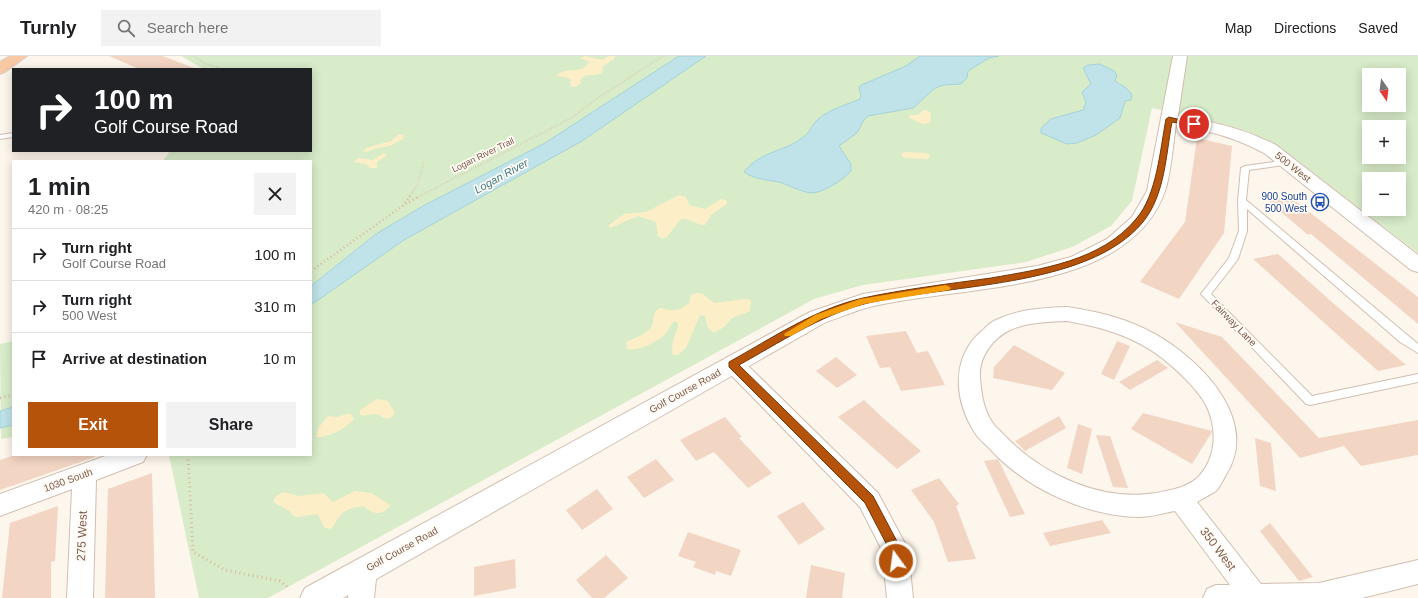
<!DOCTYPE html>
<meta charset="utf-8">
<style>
body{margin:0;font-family:Arial,sans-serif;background:#f2f2f2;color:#202124;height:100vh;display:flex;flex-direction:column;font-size:15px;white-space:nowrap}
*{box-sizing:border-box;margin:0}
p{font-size:13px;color:#757577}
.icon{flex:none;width:22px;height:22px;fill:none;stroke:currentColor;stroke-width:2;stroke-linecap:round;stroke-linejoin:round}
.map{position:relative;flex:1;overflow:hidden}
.side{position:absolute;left:12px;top:104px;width:300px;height:296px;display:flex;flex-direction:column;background:#fff;border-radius:0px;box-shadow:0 2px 10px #0003}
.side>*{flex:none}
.guide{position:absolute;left:12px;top:12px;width:300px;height:84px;border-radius:0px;box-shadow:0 2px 10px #0003;background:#202124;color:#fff;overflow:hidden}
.needle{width:26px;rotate:166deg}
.buttons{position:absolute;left:1362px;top:12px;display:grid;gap:8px}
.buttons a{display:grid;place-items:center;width:44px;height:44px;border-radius:0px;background:#fff;box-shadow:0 2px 10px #0003;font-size:20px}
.pin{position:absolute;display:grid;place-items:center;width:34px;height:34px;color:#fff;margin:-17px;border:2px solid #fff;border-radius:50%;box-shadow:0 1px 4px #0007}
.me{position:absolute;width:44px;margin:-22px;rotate:346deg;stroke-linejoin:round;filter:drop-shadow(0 0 3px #0008)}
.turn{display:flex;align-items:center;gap:14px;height:84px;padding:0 16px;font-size:18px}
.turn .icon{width:52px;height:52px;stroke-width:2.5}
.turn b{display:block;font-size:28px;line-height:34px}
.round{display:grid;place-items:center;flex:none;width:42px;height:42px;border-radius:0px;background:#f2f2f2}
.head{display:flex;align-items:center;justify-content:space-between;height:68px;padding:0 16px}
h1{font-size:24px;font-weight:700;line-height:30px}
.cta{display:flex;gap:8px;margin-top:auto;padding:8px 16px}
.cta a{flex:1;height:46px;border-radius:0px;background:#b45309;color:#fff;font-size:16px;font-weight:700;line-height:46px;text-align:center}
.cta a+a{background:#f2f2f2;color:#202124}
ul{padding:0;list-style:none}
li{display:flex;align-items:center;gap:12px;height:52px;padding:0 16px;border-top:1px solid #e0e0e0}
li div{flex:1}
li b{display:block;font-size:15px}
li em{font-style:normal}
header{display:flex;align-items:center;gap:24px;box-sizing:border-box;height:56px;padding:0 20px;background:#fff;border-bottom:1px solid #e0e0e0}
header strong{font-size:19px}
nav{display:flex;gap:22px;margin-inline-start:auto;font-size:14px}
.search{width:280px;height:36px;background:#f2f2f2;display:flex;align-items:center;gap:10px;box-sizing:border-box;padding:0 14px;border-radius:0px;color:#757577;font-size:15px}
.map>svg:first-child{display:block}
</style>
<header>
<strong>Turnly</strong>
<div class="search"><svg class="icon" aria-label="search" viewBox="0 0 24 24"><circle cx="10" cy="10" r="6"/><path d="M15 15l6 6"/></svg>Search here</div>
<nav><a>Map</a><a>Directions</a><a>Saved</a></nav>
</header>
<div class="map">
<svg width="1418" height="542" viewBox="0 0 1418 542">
<rect width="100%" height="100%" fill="#fdf6ec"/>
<g fill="#d8ecc9" fill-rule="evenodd">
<path d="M181 0H1418V197L1275 88 1247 75 1220 67 1152 52 1132 145 1111 170 1072 191 1026 206 863 229 814 243 268 542H199L169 399H311V105H163L170 95H311V13H204ZM1369 19H1399V49H1369ZM1369 71H1399V101H1369ZM1369 123H1399V153H1369Z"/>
<polygon points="13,285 13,381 1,383 0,288"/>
</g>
<g fill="#fcefc7">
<path d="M585 0 603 4 608 0H615L614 3 603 10 602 17C595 21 586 16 580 24L581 27 576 31 570 30 571 24 566 21 556 20C566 9 582 20 589 6L581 2Z"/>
<polygon points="924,54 931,56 930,67 923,68 909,62 910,59 918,59"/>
<polygon points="399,78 404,79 403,83 390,90 374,93 367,96 363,95 366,92 391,85"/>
<polygon points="905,96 926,97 929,98 930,101 927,103 904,102 901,98"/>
<polygon points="383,97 387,98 386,100 377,106 377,112 370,112 366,108 354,106 358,102 373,104"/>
<path d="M679 139 686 141 689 149 705 153 721 143 726 144 727 148 712 158 705 169C696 170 690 160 680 164L667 181 663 183 658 180 656 166 638 160 610 172 609 169 624 158 646 156Z"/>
<path d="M698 237 703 238 714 247 745 243 751 244 750 255 732 262 724 271 714 277 708 272 705 260 700 259 686 292 678 299H673C670 281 678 279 678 267L674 265C671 269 668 275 665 278 657 286 638 296 627 293L626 286C634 282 646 279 651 271 656 264 650 258 660 252 671 255 679 256 689 247L691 239Z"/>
<path d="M377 343 388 345 395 357C385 370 384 357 373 358 368 359 365 360 360 359V354Z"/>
<path d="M347 358H351L354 363C347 372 328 382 316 381L319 371 328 360 337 361Z"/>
<path d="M355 435 372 437 390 449C384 461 371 458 364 450 342 454 344 454 332 472L328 473 324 471 318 458 297 461 293 460 290 455 273 446 276 440 284 436 298 440 323 437 333 446Z"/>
</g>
<g fill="#bfe3e8" stroke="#a5d3da">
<polygon points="679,0 706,0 582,85 404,184 311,249 311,230 376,178 423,150 545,87"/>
<path d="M920 0H999L989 2 968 15 967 22 961 28 944 29 935 32 913 52 868 60 864 64 857 77 839 90 851 108V115C843 124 823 137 811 137 801 136 789 129 779 126 767 124 754 123 744 116 762 94 782 97 802 82 809 78 812 69 818 63 830 53 846 49 860 43L861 39 859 32 861 29 906 10Z"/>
<polygon points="1100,8 1114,15 1117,19 1115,25 1126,32 1132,38 1131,44 1125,45 1120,62 1096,79 1077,87 1067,88 1041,77 1041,72 1051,63 1083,54 1086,46 1082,36 1091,28 1083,12 1088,9"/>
<polygon points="13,351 13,369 0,372 0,355"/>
</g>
<g fill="#f3d5c3">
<polygon points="109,0 163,0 194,12 139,13"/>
<polygon points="1197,82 1232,90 1224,177 1179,243 1140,226 1185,166"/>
<polygon points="1289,140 1418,241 1418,268 1311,178 1308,179 1266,143"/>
<polygon points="1278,198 1333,247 1406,309 1378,315 1253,203"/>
<polygon points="1175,266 1222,281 1319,382 1418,364 1418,399 1361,410 1344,390 1300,402"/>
<polygon points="906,275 917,297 928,295 945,329 901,335 890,311 880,312 866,280"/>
<polygon points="1117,285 1130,290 1114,324 1101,318"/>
<polygon points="1014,289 1065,317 1052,334 993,322 994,311"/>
<polygon points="836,301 857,319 837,332 816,315"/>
<polygon points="1157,304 1168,312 1130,334 1119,326"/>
<polygon points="864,344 883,362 921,395 897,413 838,361"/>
<polygon points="1143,357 1212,375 1212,376 1192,408 1131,373"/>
<polygon points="1059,360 1066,372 1025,395 1015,385"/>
<polygon points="725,361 742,381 739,382 772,417 748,432 714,396 696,405 680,384"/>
<polygon points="1078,368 1092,373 1082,418 1067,412"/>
<polygon points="1096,379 1110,380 1128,432 1113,431"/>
<polygon points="1255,382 1271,387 1276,435 1260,430"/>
<polygon points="14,399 94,399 95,401 0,434 0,404"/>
<polygon points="656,403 674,424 644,442 627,421"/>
<polygon points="998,403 1025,458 1010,461 984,405"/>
<polygon points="152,417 155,542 105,542 108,433"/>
<polygon points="939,422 959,448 956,450 976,503 948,506 934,466 911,434"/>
<polygon points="597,433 613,453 582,474 566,454"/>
<polygon points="803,446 825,473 799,489 777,460"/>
<polygon points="58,450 55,505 51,506 51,542 2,542 10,467"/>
<polygon points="1102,464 1111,477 1050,490 1043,477"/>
<polygon points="1270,467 1313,521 1299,525 1260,475"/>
<polygon points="688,476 741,494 731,520 716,515 715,519 693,511 696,506 678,500"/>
<polygon points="606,499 628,522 604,542 592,542 576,524"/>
<polygon points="515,503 516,532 474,540 474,511"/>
<polygon points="811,509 845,517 842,542 806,542"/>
</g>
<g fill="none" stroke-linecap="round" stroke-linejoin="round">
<defs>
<g id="service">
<polygon points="13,77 13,81 0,83 0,79"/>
<polygon points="1287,104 1290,104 1290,108 1249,114 1246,144 1418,288 1418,297 1400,286 1247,153 1247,175 1238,203 1211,238 1312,340 1418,318 1418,326 1310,349 1306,348 1201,238 1229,202 1239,175 1238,145 1241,112 1245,110"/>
</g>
<g id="minor">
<path d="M1067 251C1093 255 1118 260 1143 272 1191 294 1262 359 1227 417 1224 422 1220 431 1216 435 1210 439 1203 442 1197 446L1261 528 1319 527 1418 504V528L1362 542H1203L1207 533 1216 529H1230L1175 455C1164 457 1151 461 1139 461 1085 460 1025 432 989 392 984 387 978 382 975 377 953 343 951 299 984 273 987 270 991 266 996 264 1018 253 1043 252 1067 251ZM1067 265C1101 271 1134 280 1162 302 1178 315 1196 331 1206 349 1217 371 1217 400 1200 419 1190 431 1171 434 1156 437 1101 446 1043 419 1005 380 1001 375 995 371 992 366 983 352 981 336 980 320 979 301 993 282 1010 274 1028 266 1048 266 1067 265Z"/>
<polygon points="733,300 740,302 878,437 908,493 913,542 887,542 882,494 860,451 726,314 723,308 726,302"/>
<polygon points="108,399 147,399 143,406 96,424 93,542 67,542 72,433 0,460 0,438"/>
<polygon points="364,502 373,505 377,514 374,542 348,542 351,514 355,505"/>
</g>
<path id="tertiary" d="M1173 0H1187L1178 60C1215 66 1242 72 1276 89L1418 199V216L1411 214 1264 97C1232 80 1211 76 1176 69 1173 88 1171 118 1165 135 1128 241 955 228 866 252 852 256 839 262 826 266L343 542H300L305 532 810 256 863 238 1037 210 1071 201 1107 183 1132 161 1147 135Z"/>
<polygon id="trunk" points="10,0 27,0 5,16 0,18 0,6"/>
</defs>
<use href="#service" stroke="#d1beb0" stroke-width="2"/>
<use href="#minor" stroke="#d1beb0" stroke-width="2"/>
<use href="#tertiary" stroke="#d1beb0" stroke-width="2"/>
<use href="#trunk" stroke="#dad1cd" stroke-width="2"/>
<g stroke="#d9b8a5" stroke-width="2" stroke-dasharray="0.5 2" stroke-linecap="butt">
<polyline points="194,0 204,7 222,13"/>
<polyline points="409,141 418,128 424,105"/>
<polyline points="418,141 573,61 598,42 663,0"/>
</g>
<g stroke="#d9b8a5" stroke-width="2.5" stroke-dasharray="1 3" stroke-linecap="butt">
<polyline points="405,147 410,140"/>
<polyline points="311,215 404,149 419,140"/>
</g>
<g stroke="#d9b8a5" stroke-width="3" stroke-dasharray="1 3.5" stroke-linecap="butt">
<polyline points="0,342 13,339"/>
<polyline points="188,399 193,496 225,514 280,525 290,533"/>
</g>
<use href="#service" fill="#fff" fill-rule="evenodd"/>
<use href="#minor" fill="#fff" fill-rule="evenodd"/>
<use href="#tertiary" fill="#fff" fill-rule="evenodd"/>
<use href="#trunk" fill="#f9c8a4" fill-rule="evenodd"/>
</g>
<path fill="#b45309" stroke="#753606" d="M1169 61 1197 68 1194 70 1172 66C1166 98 1165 139 1143 166 1088 233 943 228 864 248 819 260 779 287 739 309L873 440 901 493 902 505 900 509 896 511 892 509 889 493 865 447 729 311V306C772 282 815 253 863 242 905 233 948 228 991 222 1042 213 1101 205 1136 163 1157 139 1160 94 1166 63Z"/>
<polygon fill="#f59e0b" points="946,229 951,232 949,234 864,248 821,263 791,280 785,280 784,278 815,259 860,243"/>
<defs>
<symbol id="bus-ring" viewBox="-11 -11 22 22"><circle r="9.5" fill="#fffaf3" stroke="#1a4fb4" stroke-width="1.5"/><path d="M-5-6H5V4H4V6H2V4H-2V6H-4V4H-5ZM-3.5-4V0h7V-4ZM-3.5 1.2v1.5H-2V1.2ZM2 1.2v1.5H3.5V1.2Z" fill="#1a4fb4"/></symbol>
</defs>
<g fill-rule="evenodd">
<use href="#bus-ring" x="1310" y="136" width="20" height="20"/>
</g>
<g text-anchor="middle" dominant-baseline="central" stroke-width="3.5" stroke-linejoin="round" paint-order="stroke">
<g font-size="9" fill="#7a5c4d" stroke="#fffaf3">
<text transform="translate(483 99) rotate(-26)">Logan River Trail</text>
</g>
<g font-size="10" fill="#7a5c4d" stroke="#fffaf3">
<text transform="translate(1293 111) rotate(38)">500 West</text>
<text transform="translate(1234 267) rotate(46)">Fairway Lane</text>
<text transform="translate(685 335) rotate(-29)">Golf Course Road</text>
<text transform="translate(68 424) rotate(-20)">1030 South</text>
<text transform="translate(402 493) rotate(-29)">Golf Course Road</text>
</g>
<g font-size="10" fill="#164399" stroke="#fffaf3" text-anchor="end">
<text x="1307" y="140">900 South<tspan x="1307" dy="12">500 West</tspan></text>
</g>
<g font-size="11" font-style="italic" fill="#437c86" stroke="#fffaf3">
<text transform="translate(501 120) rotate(-29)">Logan River</text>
</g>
<g font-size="12" fill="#7a5c4d" stroke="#fffaf3">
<text transform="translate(82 480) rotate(-88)">275 West</text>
<text transform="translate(1218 493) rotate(53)">350 West</text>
</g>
</g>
</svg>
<div class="buttons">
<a><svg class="needle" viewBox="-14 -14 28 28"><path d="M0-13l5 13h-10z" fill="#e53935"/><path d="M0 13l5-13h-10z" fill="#757577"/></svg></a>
<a>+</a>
<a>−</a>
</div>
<div class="pin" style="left:1194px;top:68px;background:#d93025"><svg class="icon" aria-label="arrive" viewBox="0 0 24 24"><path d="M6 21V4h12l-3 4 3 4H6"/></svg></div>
<svg class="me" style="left:896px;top:505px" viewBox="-20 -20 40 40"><circle r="17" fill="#b45309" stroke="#fff" stroke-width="3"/><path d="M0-11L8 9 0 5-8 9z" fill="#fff"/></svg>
<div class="guide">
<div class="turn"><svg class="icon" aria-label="right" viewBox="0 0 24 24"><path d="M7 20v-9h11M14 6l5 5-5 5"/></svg><div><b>100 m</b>Golf Course Road</div></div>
</div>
<section class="side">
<div class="head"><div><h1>1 min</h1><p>420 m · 08:25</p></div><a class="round"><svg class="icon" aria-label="close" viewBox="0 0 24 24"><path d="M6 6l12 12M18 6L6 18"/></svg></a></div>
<ul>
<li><svg class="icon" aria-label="right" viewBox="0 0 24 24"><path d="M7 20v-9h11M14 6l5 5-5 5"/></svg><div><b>Turn right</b><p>Golf Course Road</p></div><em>100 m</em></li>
<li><svg class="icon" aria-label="right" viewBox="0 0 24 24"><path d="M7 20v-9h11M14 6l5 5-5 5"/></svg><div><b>Turn right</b><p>500 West</p></div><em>310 m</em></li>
<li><svg class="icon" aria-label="arrive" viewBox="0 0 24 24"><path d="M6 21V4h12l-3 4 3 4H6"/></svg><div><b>Arrive at destination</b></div><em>10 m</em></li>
</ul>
<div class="cta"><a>Exit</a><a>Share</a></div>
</section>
</div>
